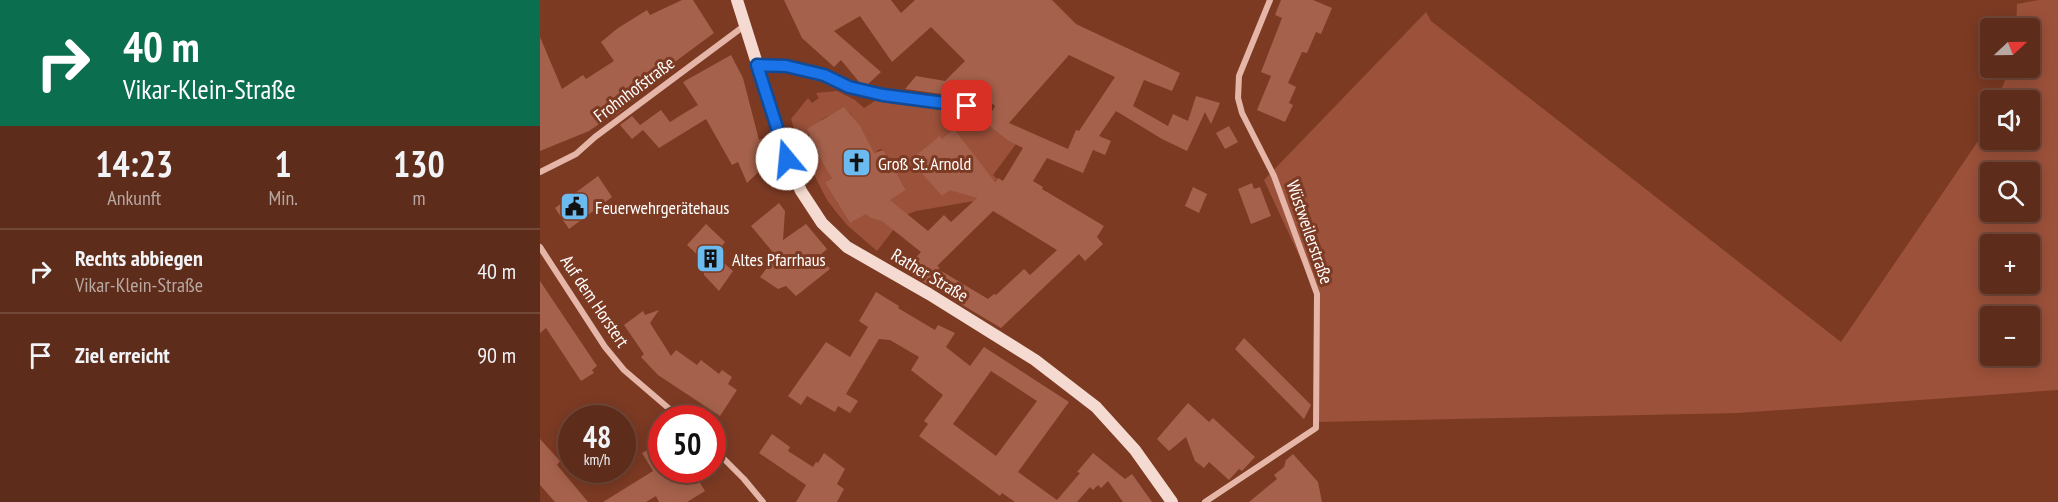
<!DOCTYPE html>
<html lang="de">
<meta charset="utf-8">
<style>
body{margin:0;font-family:"PT Sans Narrow",sans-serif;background:#663827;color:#f1f3f6;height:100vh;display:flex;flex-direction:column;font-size:22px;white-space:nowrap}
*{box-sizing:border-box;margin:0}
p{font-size:20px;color:#b9a7a2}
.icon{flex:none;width:33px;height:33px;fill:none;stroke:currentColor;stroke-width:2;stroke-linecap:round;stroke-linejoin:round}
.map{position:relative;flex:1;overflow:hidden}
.side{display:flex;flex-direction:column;background:#5d2c1a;width:540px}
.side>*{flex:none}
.top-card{background:#0b6e4f;color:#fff;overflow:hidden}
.needle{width:39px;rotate:68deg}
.fabs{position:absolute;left:1440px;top:18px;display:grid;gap:12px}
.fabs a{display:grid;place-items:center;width:60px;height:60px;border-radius:6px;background:#5d2c1a;box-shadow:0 3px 15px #0003,0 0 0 2px #724839;font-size:30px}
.speed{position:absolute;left:18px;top:405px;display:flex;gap:12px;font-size:30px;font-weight:700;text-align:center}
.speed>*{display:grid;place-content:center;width:78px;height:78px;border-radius:50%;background:#5d2c1a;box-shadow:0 3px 15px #0003,0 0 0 2px #724839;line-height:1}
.speed small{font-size:15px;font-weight:400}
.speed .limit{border:9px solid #d22;background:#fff;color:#111}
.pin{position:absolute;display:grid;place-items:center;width:51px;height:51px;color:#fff;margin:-26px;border-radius:12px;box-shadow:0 3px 9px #0006}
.me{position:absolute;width:66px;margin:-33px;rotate:343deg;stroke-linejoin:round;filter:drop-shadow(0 0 4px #0008)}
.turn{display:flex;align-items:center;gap:21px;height:126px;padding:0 24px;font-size:27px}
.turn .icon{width:78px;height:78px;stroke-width:2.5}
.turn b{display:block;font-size:42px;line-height:51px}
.eta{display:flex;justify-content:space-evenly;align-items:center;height:102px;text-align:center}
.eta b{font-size:36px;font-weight:700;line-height:42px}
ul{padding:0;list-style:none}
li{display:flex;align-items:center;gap:18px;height:84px;padding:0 24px;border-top:2px solid #724839}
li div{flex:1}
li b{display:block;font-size:22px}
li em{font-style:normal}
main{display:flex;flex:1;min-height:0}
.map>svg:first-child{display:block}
</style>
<main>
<section class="side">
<div class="top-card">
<div class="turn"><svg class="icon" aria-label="right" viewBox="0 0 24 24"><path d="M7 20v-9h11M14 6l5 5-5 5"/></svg><div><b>40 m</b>Vikar-Klein-Straße</div></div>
</div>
<div class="eta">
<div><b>14:23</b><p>Ankunft</p></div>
<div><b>1</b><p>Min.</p></div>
<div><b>130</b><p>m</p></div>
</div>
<ul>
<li><svg class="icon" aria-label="right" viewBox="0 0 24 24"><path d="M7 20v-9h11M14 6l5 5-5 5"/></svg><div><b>Rechts abbiegen</b><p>Vikar-Klein-Straße</p></div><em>40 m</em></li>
<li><svg class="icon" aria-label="arrive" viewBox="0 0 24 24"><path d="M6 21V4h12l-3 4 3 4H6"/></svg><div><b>Ziel erreicht</b></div><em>90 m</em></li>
</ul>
</section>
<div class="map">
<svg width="1518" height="502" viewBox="0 0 1518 502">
<rect width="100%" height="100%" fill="#7c3a23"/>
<g fill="#9c513a" fill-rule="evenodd">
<path d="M1498 0H1518V390L1198 413 776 422 777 294 724 180 886 12 891 21 1301 342 1447 128 1450 118V140H1490V100H1457L1470 68H1490V28H1476L1477 4ZM1450 172H1490V212H1450ZM1450 244H1490V284H1450ZM1450 316H1490V356H1450Z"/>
<path d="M297 91 315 100 324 108 335 101 421 113 431 117 444 125 445 123 467 140 476 144 453 175 457 179 434 201 376 211 360 217 361 220 337 251 307 225 297 213 287 200 264 155 268 152 263 143 259 144 251 119 268 98 272 103 279 98 276 93ZM308 111 309 114 311 113 310 116 333 154 340 149 344 150 343 153 353 169 356 170 354 180 359 178 366 190 310 223 299 204H297L298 202 288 185 286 184V182L293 177 288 168H285L287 167 280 159 268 135 282 122 281 120 288 116 290 117Z"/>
</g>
<g fill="#a5614b" fill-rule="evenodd">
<polygon points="142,0 153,0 174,33 86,98 89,101 84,106 85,108 73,117 72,115 49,131 0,151 0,37 22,89 43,75 46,79 74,61 61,42 78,28 107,10 110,15"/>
<path d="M244 0H351L361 13 375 0H512L536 24 640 73 632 91 604 80 593 106 628 126 633 114 648 121 656 96 680 103 671 124 665 112 647 151 622 139 576 111 559 136 571 141 565 155 553 150 543 173 507 158 493 181 503 187 502 189 564 226 557 237 563 244 545 261 539 254 461 328 364 270 381 252 342 221 331 218 326 214 310 223 286 184V182L292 178 268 139 270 134 267 129 304 107 320 126 334 153 343 150 366 190 350 200 388 231 404 215 411 222 437 198 410 190 402 196 370 160 400 136 402 139 414 129 455 182 458 178 463 181 483 148 467 140 431 112 450 115 455 106 433 86 423 97 365 89 376 76 405 81 425 61 391 27 352 62 320 16 294 31 341 72 328 84 320 83 301 60 294 67 262 38ZM529 55 575 77 539 131 536 130 528 149 469 123ZM453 211 517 250 490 275 484 269 456 295 454 294 448 299 398 269 400 268 397 266Z"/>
<polygon points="741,0 773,0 792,8 781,34 776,32 767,53 762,52 748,83 756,87 749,103 753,105 745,122 717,110 731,76 721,72 742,18 735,15"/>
<polygon points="191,55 203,78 219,140 221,139 230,161 207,183 198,162 192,165 166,119 119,148 103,130 92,139 80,125 92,116 100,125 121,110 130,122 146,112 158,105 143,82"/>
<polygon points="689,126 698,142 685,149 676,133"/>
<polygon points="58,176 72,197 29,229 15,208"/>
<polygon points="712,183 714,189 720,187 731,216 711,224 698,189"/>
<polygon points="653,187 667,194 659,213 645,206"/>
<polygon points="239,203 245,211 243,240 266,224 287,249 279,256 290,269 256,296 246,286 238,289 220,277 236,256 211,226"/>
<polygon points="166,224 185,242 182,246 184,249 177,257 193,271 179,291 164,275 164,271 160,267 165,262 147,245"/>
<polygon points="0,281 57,366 52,370 54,373 41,381 6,328 0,333"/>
<path d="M336 292 359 306 358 308 395 330 398 325 415 333 406 347 430 366 444 347 529 402 478 472 517 500 540 473 537 472 553 453 585 479 592 474 612 502H583L568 481 561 488 558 485 553 490 550 487 537 502H475L462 493 460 496 379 436 388 424 384 421 403 395 371 370 379 357 350 340 339 339 306 394 318 401 310 413 298 406 295 412 267 396 261 405 248 396 286 342 310 357 328 327 319 321ZM451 371 497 401 456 456 413 424Z"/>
<polygon points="119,310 110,323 131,356 136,350 157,365 161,360 179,374 182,370 192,377 188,384 197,390 180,416 118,375 101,357 104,354 84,325 103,311 105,315"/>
<polygon points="704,338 771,405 764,419 695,349"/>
<polygon points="648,403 669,422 673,418 715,457 702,471 699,469 689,480 669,462 664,468 655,461 646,437 629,451 617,439"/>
<polygon points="232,434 250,447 248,451 273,467 276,462 278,463 284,453 305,469 297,484 304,489 297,502 256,502 266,485 219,453"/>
<polygon points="0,439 20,461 17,465 48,502 15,502 0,485"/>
<polygon points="122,442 122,470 152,470 165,491 147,502 119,502 116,496 106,502 63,502 113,471 102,453"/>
<polygon points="753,454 778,482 782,502 709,502 737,479 734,475 744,467 746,460"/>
</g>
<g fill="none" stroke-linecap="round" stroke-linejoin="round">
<g stroke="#e5b6a7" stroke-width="6">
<polyline points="218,65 246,66 284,75 309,87 343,95 448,109"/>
<polyline points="0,172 36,154 55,137 204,26"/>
<polyline points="0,247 65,347 84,370 140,418"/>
<polyline points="172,447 204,479 223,502"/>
<polyline points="665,502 776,428 777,294 734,176 702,113 698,98 699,76 730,0"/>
</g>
<polyline stroke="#f5dad1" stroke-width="12" points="197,0 247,159 261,191 282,223 307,247 389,294 495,360 556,407 595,450 632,502"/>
</g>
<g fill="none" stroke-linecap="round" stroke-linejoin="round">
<defs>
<polyline id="route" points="247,159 217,65 246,66 284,75 309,87 343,95 427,106"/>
</defs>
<use href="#route" stroke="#114b97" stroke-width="15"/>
<use href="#route" stroke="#1a73e8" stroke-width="10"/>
</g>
<defs>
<symbol id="church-square" viewBox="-11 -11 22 22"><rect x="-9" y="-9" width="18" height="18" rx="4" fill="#6bbbf0" stroke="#7c3a23"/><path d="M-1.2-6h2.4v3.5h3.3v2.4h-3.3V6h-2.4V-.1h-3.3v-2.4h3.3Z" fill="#111"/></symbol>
<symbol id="civic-square" viewBox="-11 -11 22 22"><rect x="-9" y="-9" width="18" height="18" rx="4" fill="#6bbbf0" stroke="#7c3a23"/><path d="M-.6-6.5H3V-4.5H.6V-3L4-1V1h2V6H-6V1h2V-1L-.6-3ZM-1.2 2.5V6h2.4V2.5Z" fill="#111"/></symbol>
<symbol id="building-square" viewBox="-11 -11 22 22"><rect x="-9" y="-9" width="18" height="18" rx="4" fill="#6bbbf0" stroke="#7c3a23"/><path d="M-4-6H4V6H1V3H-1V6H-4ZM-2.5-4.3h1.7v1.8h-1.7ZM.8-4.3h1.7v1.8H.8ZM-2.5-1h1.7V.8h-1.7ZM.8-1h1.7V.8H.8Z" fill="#111"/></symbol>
</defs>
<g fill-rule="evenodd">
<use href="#church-square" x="300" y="146" width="33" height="33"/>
<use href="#civic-square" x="18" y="190" width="33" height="33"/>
<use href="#building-square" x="154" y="242" width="33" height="33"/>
</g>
<g text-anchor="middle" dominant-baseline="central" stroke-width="6" stroke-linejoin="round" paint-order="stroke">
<g font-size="18" fill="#fff" stroke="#7c3a23">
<text transform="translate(94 89) rotate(-37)">Frohnhofstraße</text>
<text transform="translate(770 232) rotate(71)">Wüstweilerstraße</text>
<text transform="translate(390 275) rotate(31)">Rather Straße</text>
<text transform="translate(55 301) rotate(56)">Auf dem Horstert</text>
</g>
<g font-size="18" fill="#fff" stroke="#7c3a23" text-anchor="start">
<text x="338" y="163">Groß St. Arnold</text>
<text x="55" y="207">Feuerwehrgerätehaus</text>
<text x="192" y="259">Altes Pfarrhaus</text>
</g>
</g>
</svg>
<div class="fabs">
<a><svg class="needle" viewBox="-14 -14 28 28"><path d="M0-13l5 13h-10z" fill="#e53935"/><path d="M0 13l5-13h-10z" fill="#b9a7a2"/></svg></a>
<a><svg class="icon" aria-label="sound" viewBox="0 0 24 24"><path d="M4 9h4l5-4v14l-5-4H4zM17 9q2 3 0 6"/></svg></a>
<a><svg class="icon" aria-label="search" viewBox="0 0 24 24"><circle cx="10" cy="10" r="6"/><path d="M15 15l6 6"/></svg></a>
<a>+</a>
<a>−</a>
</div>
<div class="speed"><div>48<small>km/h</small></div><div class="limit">50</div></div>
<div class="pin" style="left:427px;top:106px;background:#d93025"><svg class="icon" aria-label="arrive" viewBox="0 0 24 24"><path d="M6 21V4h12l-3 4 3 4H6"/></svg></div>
<svg class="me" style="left:247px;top:159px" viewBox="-20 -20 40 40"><circle r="19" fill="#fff"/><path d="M0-13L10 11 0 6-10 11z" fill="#1a73e8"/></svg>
</div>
</main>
